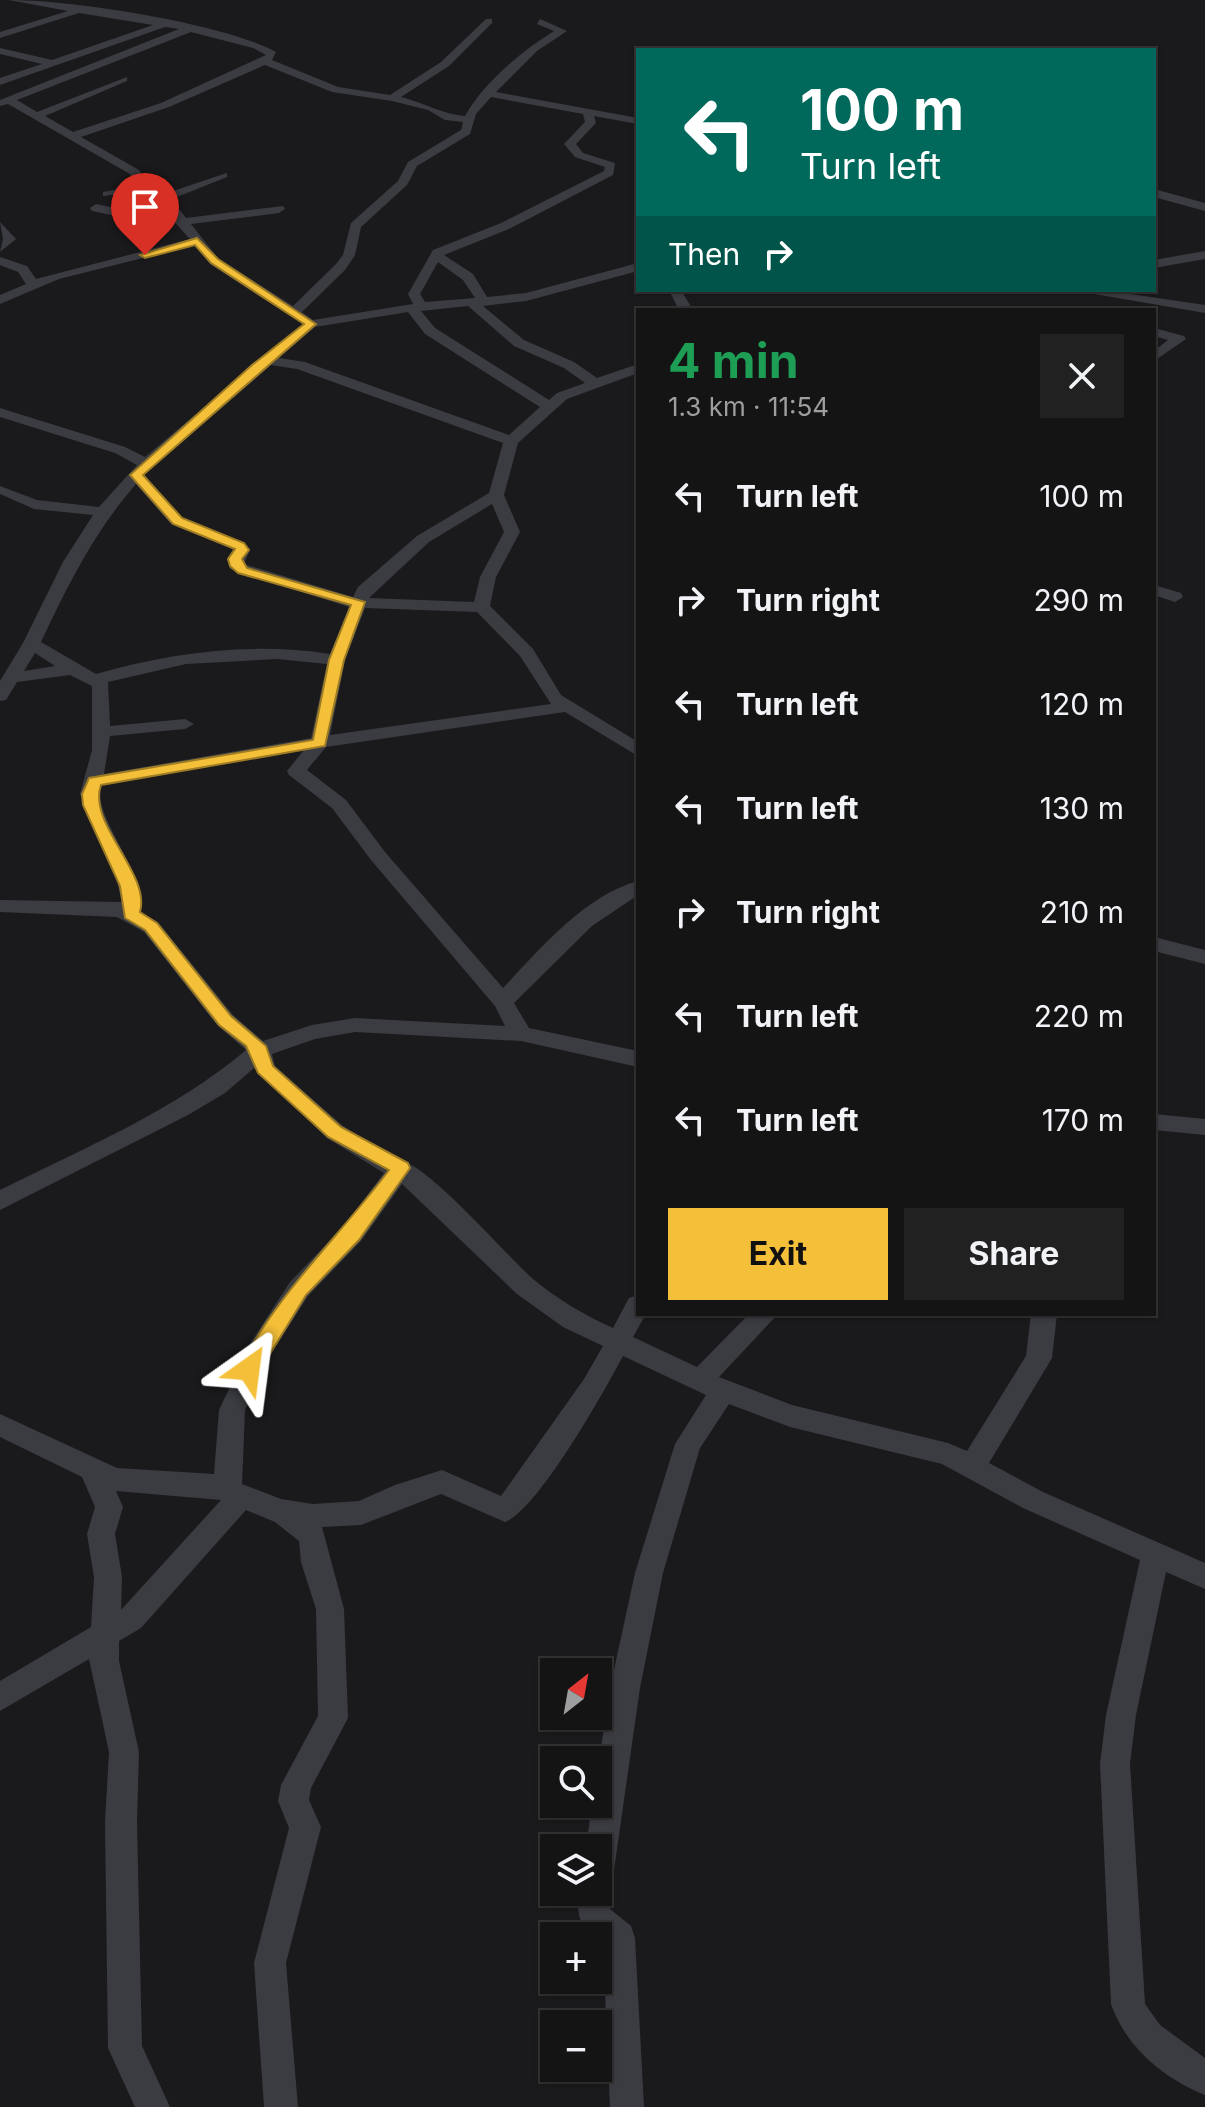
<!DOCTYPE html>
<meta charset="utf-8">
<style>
body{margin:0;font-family:Inter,sans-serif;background:#212122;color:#f1f3f6;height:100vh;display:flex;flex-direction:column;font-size:30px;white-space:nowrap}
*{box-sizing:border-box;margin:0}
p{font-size:26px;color:#9d9ea0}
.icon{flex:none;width:44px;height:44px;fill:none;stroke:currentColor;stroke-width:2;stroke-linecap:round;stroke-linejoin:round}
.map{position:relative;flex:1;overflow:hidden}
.side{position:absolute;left:636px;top:308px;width:520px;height:1008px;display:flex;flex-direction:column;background:#141415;border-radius:0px;box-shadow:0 2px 6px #0004,0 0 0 2px #333334}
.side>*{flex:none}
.guide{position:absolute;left:636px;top:48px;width:520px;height:244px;border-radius:0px;box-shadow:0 2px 6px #0004,0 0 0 2px #333334;background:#00695c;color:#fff;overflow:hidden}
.needle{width:52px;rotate:31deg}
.tools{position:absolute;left:540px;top:1658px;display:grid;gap:16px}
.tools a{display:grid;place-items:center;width:72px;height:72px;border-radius:0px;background:#141415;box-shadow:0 2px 6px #0004,0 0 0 2px #333334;font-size:40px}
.pin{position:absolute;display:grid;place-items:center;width:68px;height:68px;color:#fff;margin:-82px -34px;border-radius:50% 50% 50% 0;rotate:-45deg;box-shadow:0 0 8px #0007}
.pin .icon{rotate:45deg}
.me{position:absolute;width:88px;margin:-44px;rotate:31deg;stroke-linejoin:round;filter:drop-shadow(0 0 6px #0008)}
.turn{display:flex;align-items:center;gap:28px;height:168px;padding:0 32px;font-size:36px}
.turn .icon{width:104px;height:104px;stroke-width:2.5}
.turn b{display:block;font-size:56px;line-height:68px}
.then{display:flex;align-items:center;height:76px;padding:0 32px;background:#0003;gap:16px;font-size:30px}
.round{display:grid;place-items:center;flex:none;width:84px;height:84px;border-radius:0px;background:#212122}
.overview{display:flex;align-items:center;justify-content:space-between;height:136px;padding:0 32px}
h1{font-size:48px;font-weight:700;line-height:60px;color:#1e9e55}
.button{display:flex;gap:16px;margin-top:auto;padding:16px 32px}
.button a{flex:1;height:92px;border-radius:0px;background:#f5c039;color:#111;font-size:32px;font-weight:700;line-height:92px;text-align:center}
.button a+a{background:#212122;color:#f1f3f6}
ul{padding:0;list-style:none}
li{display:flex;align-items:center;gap:24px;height:104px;padding:0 32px}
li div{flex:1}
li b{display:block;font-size:30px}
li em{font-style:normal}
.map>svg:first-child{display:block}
</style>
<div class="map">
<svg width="1205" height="2107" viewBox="0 0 1205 2107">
<rect width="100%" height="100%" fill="#1a1a1c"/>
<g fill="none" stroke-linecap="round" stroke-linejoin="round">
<g fill="#3b3c41" fill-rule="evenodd">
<path d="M9 0C71 0 223 23 276 52L272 60 338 87 390 95 441 62 486 19H492V23L449 66 401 97C422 102 444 115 465 116 484 82 522 51 554 31L537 24 540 19 567 31 537 51 496 92 638 118V124L594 116 596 123 576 144 583 153 615 163 613 175 509 229 444 255 473 274 487 297 526 293 638 263V271L526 301 483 306 524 340 574 362 597 378 638 364V373L567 399 518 443 504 495 520 532 496 577 490 606 533 649 561 695 638 742V756L565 712 326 747 307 770 346 800 385 852 503 988C539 950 585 895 638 881V895L592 926 514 1003 529 1028 638 1051V1067L521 1041 355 1032 315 1039 272 1054 275 1066 343 1126 399 1160C428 1164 506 1255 533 1279 557 1299 584 1315 613 1328L629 1298 638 1295V1314H646L633 1337 697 1367 749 1314H778L719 1377 792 1405 948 1443 967 1451 1026 1356 1031 1314H1057L1052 1358 989 1463 1043 1492 1205 1563V1589L1166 1572 1136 1715 1130 1764 1145 2004 1160 2025 1205 2058V2095C1163 2078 1126 2047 1111 2004L1100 1764 1106 1715 1140 1560 1023 1508 942 1464 790 1427 729 1404 700 1448 663 1573 640 1688 614 1870 606 1883 610 1909 631 1926 635 1938 644 2107H610L603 1946 598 1936H592C577 1923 578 1911 578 1892H598V1848H586L592 1804H598V1767L610 1688 635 1573 675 1444 706 1395 623 1356C605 1390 538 1510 505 1522L441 1494 361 1525 322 1527 344 1609 348 1718 311 1788 309 1800 321 1827 286 1963 298 2107H264L254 1963 289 1828 278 1801 281 1785 318 1716 316 1609 301 1562 299 1541 275 1522 246 1510 141 1628 119 1641V1661L139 1752 137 1822 142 2046 170 2107H135L108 2048 105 1822 109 1752 89 1659 0 1711V1681L91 1627 94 1577 87 1534 95 1507 82 1477 0 1437V1414L117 1468 214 1474 219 1410 251 1342 290 1282 343 1227 384 1173 327 1138 254 1068 225 1093 188 1115 0 1210V1190C84 1148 174 1111 246 1050L217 1025 144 932 117 917 0 912V900L122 902 115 874 80 794 92 750V686L70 675 17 682 6 700 0 701V681L23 643 63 562 93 515 34 509 0 494V486L37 500 99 507 137 465 115 453 0 417V408L125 447 145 457 303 324 210 264 195 245 59 279 0 304V295L26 284 18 272 0 265V257L27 266 36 279 190 239 166 213 130 219 92 211 90 208 96 204 130 211 154 208 138 192 103 196V192L135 186 130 174 8 104 0 106V100L179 29 165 27 0 85V78L42 64 0 54V48L52 60 153 25 79 13 0 38V32L68 11ZM191 32 253 48 266 55 161 103 73 132 45 116 127 81V77L37 112 17 100ZM265 65 332 92 392 101 428 110 445 120 463 122 461 130 408 162 398 181 351 223 343 255 336 264 293 306 218 258 191 224 279 213 285 209 283 206 186 218 179 209 162 203 227 177V173L155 197 139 170 81 137 169 107ZM491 97 583 114 585 122 564 144 575 157 605 167 604 171 501 223 433 250 408 294 413 304 313 320 302 312 345 270 355 255 361 227 407 185 417 166 470 134 476 114ZM438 262 463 280 475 298 425 302 420 294ZM468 306 514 346 564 368 585 383 557 393 549 400 435 328 421 311ZM408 312 425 334 540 407 509 435 305 362 279 358 315 327ZM271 365 297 369 503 443 489 493 417 536 358 587 353 597 244 564 250 550 245 543 183 518 144 475ZM136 484 171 524 233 549 227 559 230 569 349 607 330 654C250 642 172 652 96 674L41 642C68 585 94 532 136 484ZM492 504 504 532 480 577 474 602 369 598 429 542ZM365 608 477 612 520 656 551 704 330 735 345 660ZM35 653 55 666 24 671ZM277 659 327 664 311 738 104 774 110 736 185 729 194 724 185 719 110 726 108 682 186 664ZM304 750 287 771 289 775 332 808 371 860 495 1006 505 1026 355 1018 312 1025 263 1041 233 1015 158 922 141 913C145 868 92 818 101 785ZM402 1184 517 1294 563 1327 603 1346 584 1379 501 1496 442 1470 395 1485 359 1501 313 1504 281 1499 242 1484 245 1410 271 1354 308 1296 361 1241ZM116 1491 221 1500 121 1610 122 1577 115 1534 123 1507Z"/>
<polygon points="1154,189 1205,203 1205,211 1154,197"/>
<polygon points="0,222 16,239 0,252 3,239"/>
<polygon points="1205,251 1205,259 1154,268 1154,260"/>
<polygon points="669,290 681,290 693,310 679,310"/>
<polygon points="1071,290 1103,290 1205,305 1205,313"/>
<polygon points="1154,328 1184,336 1186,339 1154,361 1154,351 1168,340 1154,336"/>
<polygon points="1154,585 1181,593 1183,597 1175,602 1154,595"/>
<polygon points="1154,937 1205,950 1205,964 1154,951"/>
<polygon points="1154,1114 1205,1119 1205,1135 1154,1130"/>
</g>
</g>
<path fill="#f5c039" stroke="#9f7d25" stroke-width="2" d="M197 238 218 259 316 324 143 475 182 518 244 543 249 550 242 559 247 568 365 602 344 660 325 746 101 785C87 824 151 873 140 912L157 923 231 1016 266 1046 273 1066 341 1127 408 1163 410 1168 359 1240 306 1295 257 1375 249 1377 239 1369C277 1293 338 1238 389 1170L328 1137 258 1073 246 1046 219 1025 145 930 125 918 120 886 83 805 82 794 89 778 313 740 329 660 351 605 238 573 230 566 228 559 235 549 173 524 130 475 252 365 304 324 211 263 195 245 145 258 140 255Z"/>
</svg>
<div class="tools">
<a><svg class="needle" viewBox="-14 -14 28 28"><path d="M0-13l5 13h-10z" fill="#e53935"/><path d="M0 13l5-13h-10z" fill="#9d9ea0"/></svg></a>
<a><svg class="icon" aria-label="search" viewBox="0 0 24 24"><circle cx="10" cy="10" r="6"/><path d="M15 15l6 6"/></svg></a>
<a><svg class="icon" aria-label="layers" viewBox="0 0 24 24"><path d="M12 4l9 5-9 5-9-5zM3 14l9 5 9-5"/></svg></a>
<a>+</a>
<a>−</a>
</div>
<div class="pin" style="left:145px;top:255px;background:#d93025"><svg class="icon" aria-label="arrive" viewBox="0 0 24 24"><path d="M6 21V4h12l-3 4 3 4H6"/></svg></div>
<svg class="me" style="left:249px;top:1369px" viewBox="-20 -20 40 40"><path d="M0-17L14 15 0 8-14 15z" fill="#f5c039" stroke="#fff" stroke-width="4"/></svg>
<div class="guide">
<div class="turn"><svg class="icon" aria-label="left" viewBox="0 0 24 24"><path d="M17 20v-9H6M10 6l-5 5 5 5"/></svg><div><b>100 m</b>Turn left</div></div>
<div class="then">Then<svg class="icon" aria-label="right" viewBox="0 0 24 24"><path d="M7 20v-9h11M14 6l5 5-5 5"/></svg></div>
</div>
<section class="side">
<div class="overview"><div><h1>4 min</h1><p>1.3 km · 11:54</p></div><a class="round"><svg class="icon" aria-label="close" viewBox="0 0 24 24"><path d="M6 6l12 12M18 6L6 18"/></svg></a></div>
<ul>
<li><svg class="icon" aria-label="left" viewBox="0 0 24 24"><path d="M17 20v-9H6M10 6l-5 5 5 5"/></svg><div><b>Turn left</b></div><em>100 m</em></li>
<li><svg class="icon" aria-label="right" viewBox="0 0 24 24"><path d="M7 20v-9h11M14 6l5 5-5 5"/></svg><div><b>Turn right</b></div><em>290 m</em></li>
<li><svg class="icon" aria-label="left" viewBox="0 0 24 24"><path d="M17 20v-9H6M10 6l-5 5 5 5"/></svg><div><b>Turn left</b></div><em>120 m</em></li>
<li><svg class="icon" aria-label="left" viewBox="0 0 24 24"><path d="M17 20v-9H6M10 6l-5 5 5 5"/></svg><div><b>Turn left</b></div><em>130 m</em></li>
<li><svg class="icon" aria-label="right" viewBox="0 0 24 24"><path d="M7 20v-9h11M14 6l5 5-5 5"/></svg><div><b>Turn right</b></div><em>210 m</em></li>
<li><svg class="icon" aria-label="left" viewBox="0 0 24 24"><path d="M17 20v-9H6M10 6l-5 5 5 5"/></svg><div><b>Turn left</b></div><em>220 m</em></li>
<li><svg class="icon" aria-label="left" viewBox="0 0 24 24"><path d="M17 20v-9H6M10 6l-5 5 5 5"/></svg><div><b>Turn left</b></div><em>170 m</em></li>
</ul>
<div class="button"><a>Exit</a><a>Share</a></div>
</section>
</div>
